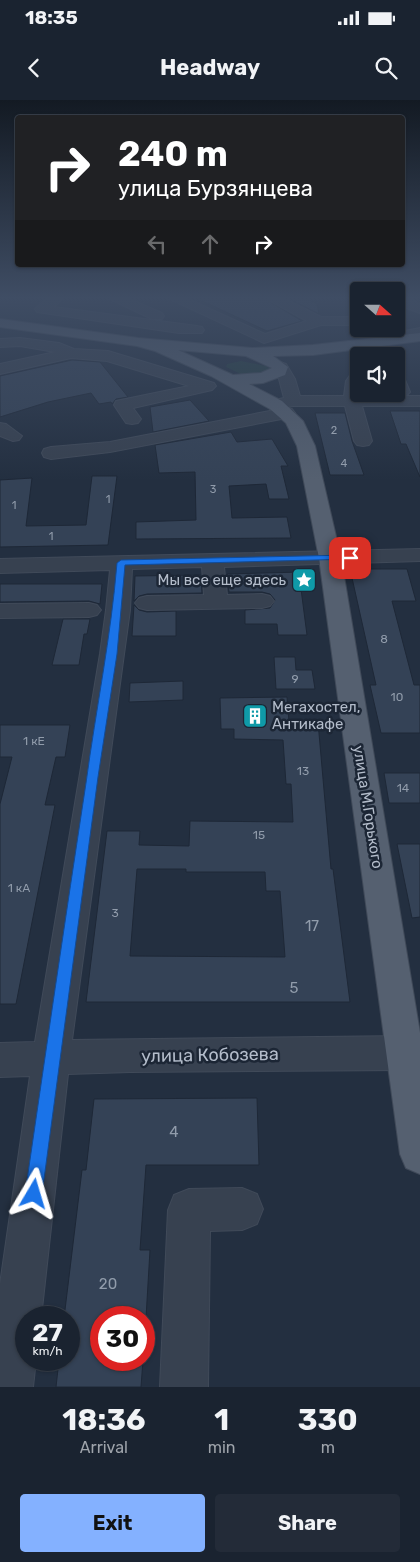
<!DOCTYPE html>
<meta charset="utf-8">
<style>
body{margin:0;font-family:Rubik,sans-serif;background:#232b38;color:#f1f3f6;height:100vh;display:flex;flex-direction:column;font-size:19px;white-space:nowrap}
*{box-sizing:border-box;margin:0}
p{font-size:16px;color:#9fa4ab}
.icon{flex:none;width:28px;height:28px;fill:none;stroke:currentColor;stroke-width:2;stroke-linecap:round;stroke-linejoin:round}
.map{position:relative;height:1287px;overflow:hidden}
.sheet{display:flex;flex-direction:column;background:#1a2330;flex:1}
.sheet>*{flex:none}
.hud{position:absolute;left:15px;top:15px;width:390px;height:152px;border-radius:5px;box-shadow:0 1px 4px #0004,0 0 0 1px #38404c;background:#202124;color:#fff;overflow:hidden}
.needle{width:32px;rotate:111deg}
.controls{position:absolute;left:350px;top:182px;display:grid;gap:10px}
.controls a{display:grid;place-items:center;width:55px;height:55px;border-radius:5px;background:#1a2330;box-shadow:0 1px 4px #0004,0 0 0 1px #38404c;font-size:25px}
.speed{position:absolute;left:15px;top:1206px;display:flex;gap:10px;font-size:25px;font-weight:700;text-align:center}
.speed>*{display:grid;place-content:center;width:65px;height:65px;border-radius:50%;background:#1a2330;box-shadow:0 1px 4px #0004,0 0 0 1px #38404c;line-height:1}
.speed small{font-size:12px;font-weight:400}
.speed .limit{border:8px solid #d22;background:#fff;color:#111}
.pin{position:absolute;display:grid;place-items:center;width:42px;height:42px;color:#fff;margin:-21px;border-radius:10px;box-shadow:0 2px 8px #0006}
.me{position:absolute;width:55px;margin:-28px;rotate:7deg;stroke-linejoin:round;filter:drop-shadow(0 0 4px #0008)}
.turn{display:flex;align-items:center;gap:18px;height:105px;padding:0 20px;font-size:22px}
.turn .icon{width:65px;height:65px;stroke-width:2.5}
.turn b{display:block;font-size:35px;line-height:42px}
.lanes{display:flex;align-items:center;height:48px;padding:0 20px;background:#0003;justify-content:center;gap:25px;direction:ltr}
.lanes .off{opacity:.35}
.eta{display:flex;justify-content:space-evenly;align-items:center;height:85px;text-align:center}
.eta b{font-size:30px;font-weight:700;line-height:35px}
.cta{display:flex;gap:10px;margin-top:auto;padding:10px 20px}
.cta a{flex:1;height:58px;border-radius:5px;background:#84b1ff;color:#111;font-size:20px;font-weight:700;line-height:58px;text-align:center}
.cta a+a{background:#232b38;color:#f1f3f6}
.status{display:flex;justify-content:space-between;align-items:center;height:35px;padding:0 25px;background:#1a2330;direction:ltr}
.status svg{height:14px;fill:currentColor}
header{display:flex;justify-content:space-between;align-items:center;height:65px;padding:0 20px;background:#1a2330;font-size:22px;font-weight:700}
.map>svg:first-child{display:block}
</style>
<div class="status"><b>18:35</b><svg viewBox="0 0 49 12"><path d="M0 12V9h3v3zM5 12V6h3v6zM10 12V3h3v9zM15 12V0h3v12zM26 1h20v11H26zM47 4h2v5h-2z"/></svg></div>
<header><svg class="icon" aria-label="back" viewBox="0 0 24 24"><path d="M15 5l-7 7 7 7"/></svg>Headway<svg class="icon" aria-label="search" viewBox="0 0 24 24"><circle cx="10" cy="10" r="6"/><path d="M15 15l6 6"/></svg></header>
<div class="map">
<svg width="420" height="1287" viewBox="0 0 420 1287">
<rect width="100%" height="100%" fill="#232f40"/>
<polygon fill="#253d41" points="241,261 266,266 270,269 269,273 243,275 226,267 227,264"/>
<g fill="#344256" stroke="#1e2837" fill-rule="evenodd">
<polygon points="198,199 265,199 302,221 267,231"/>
<polygon points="290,199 308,199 317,204 319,214"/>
<polygon points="72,260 100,262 128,297 116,299 112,304 111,302 99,304 91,293 48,302 0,317 0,276"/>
<polygon points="190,300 209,321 153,332 150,307"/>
<polygon points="390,311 420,311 420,377 406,344 401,344"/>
<polygon points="315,313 345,313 352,341 364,375 330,375"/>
<polygon points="231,332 237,342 272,339 288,366 281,366 289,399 269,399 266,384 229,386 232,418 287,417 291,438 136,439 136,422 196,420 195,372 159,373 155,345"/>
<polygon points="92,376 117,376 108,445 0,447 0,380 32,378 26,426 86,425"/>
<polygon points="350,469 407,469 416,501 392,501 414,585 420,585 420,633 381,633 370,585 376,585"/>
<polygon points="302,472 306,489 301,489 307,535 278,535 277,524 245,524 245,510 270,508 275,500 270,494 262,492 229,492 227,474"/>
<polygon points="201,475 202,493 147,494 139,496 134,501 135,476"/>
<polygon points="0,484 102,484 100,504 89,501 0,502"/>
<polygon points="134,505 139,510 147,512 176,511 176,536 132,536"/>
<polygon points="63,519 90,519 87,534 84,534 79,565 52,565"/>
<polygon points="274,557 295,557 296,570 312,570 315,589 276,589"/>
<polygon points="183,581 183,600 129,602 130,583"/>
<path d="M287 597 289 622H318L331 769H333L350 902H86L107 731H140L139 745 189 746 190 721 293 722 291 684H286L283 640 234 639V629H221L220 598ZM137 769H186V772H265L266 791H280L285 857 130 856Z"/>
<polygon points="0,625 70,625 65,657 56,657 45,705 55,705 16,904 0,904 0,704 12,657 0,657"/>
<polygon points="384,673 420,673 420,703 389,703"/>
<polygon points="397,744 420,744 420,817 412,818"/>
<polygon points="257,998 259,1065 146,1065 140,1150 150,1150 146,1218 101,1218 101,1260 143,1260 141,1287 56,1287 59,1260 69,1260 69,1218 64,1218 82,1070 86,1070 94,999"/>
</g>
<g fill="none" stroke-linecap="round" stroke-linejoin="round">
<defs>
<g id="minor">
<polygon points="46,199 62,199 54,207 197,226 202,227 204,230 202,233 179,233 37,212 35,209"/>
<polygon points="110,199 129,199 162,213 164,216 162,219 152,219"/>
<polygon points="170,199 188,199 265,234 307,221 267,199 285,199 321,217 359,217 359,225 321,225 264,243"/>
<polygon points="396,199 410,199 420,204 420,213 396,204"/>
<polygon points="420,228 420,236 395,241 390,240 388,237 390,234"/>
<polygon points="20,238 59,243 74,249 108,251 214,283 216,286 212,290 133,308 141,319 138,323 132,324 126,323 114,305 116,301 189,286 107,261 71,258 0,274 0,264 55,252 20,246 0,247 0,239"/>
<polygon points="363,246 368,248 374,256 359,257 355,251 358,248"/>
<polygon points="280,262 286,264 295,279 300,296 344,296 346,281 353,271 359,269 360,296 392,296 389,294 396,294 396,271 402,273 410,292 406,296 420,296 420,306 362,306 372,341 369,345 363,346 357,345 354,341 345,306 293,306 283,308 292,309 295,313 292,317 110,352 51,359 44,357 42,353 44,349 51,347 110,342 275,310 270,309 268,305 270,301 284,298 279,279 272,267 274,264"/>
<polygon points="0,323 6,324 22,336 19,340 13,341 0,336"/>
<polygon points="420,449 420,461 224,467 227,495 262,494 270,496 274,501 270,506 262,508 147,510 139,508 135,503 139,498 147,496 204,495 202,467 132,469 130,510 124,554 72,940 405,936 418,941 420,961 418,965 405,970 130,972 68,974 41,1218 26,1218 26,1260 36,1260 33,1287 0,1287 0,1184 30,976 0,977 0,943 35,942 100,554 106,510 110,470 0,473 0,459"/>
<polygon points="89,503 97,505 101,510 97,515 89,517 0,518 0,504"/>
<polygon points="242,1088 257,1094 263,1109 257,1124 242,1130 210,1131 208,1287 160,1287 168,1110 174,1095 189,1089"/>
</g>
<path id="major" d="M0 219 138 238 252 248 313 245 420 233V241L313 255 273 256 288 267 285 275 263 283 249 284 282 301 303 321 315 346 341 458 420 933V1074L406 1068 400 1054 319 458 297 346 286 323 270 309 211 276 155 251 137 246 0 227ZM178 250 246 256 272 268 261 273 233 275Z"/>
</defs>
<use href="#minor" stroke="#404a59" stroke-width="2"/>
<use href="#major" stroke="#404a59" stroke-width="2"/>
<use href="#minor" fill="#374150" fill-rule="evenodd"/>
<use href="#major" fill="#556070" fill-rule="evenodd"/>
</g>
<linearGradient id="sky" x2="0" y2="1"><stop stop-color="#131a23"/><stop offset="0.52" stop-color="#3f4d64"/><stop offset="1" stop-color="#3f4d64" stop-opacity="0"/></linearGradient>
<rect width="420" height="380" fill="url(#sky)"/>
<path fill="#1a73e8" stroke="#114b97" d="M350 455 353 456V459L125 465 117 554 98 677 42 1094 40 1100 34 1103 28 1100 25 1094C45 957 65 820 86 683 96 609 111 537 117 463L121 460Z"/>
<defs>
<symbol id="sight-square" viewBox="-11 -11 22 22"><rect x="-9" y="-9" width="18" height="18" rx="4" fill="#0f9aa8" stroke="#1c2635"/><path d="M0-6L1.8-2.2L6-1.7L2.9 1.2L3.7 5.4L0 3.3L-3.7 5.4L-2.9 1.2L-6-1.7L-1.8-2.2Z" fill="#fff"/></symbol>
<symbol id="building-square" viewBox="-11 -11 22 22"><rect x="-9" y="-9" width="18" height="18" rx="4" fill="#0f9aa8" stroke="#1c2635"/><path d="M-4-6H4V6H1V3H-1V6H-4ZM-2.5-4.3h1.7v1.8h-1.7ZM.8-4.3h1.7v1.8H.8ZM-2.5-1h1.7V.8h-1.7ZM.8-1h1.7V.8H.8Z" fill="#fff"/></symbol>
</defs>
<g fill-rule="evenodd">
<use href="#sight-square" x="290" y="466" width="28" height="28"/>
<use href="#building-square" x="241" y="602" width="28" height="28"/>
</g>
<g text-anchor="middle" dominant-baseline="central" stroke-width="5" stroke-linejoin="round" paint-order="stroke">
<g font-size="11" fill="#919cab">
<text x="334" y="330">2</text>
<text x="344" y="363">4</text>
<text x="213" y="389">3</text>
<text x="108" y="399">1</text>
<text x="14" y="405">1</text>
<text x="51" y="436">1</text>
</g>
<g font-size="12" fill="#919cab">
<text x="384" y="539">8</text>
<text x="295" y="579">9</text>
<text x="397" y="597">10</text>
<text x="34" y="641">1 кE</text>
<text x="303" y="671">13</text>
<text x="403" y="688">14</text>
<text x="259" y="735">15</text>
<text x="19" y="788">1 кA</text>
<text x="115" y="813">3</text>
</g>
<g font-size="15" fill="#b3bcca" stroke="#1c2635" text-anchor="end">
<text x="286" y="480">Мы все еще здесь</text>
<text x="272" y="607" text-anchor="start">Мегахостел,<tspan x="272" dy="17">Антикафе</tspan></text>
</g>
<g font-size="15" fill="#b3bcca" stroke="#1c2635">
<text transform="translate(368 707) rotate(81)">улица М.Горького</text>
</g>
<g font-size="15" fill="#919cab">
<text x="312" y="826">17</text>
<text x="294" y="888">5</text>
<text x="174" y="1032">4</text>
<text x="108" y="1184">20</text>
</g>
<g font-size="18" fill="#b3bcca" stroke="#1c2635">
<text transform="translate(210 955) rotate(-1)">улица Кобозева</text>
</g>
</g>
</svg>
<div class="controls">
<a><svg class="needle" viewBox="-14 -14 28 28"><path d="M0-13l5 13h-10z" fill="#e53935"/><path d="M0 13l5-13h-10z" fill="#9fa4ab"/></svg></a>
<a><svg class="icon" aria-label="sound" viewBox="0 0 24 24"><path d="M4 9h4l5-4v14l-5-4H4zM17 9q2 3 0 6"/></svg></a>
</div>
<div class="speed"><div>27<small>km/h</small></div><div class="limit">30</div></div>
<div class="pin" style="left:350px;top:458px;background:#d93025"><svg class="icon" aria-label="arrive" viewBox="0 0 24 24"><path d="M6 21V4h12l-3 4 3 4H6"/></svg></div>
<svg class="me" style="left:34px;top:1094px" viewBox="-20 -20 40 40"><path d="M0-17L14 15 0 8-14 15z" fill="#1a73e8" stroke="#fff" stroke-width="4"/></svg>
<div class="hud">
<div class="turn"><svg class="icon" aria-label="right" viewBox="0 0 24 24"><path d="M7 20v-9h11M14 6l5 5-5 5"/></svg><div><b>240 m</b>улица Бурзянцева</div></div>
<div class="lanes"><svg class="icon off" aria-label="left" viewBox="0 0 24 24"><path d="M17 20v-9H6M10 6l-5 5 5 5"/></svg><svg class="icon off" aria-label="ahead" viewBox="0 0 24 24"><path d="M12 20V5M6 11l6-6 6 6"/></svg><svg class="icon" aria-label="right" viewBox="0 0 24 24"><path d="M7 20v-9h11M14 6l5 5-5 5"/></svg></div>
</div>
</div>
<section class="sheet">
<div class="eta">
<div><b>18:36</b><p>Arrival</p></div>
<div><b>1</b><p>min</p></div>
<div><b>330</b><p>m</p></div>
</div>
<div class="cta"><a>Exit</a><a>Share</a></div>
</section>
